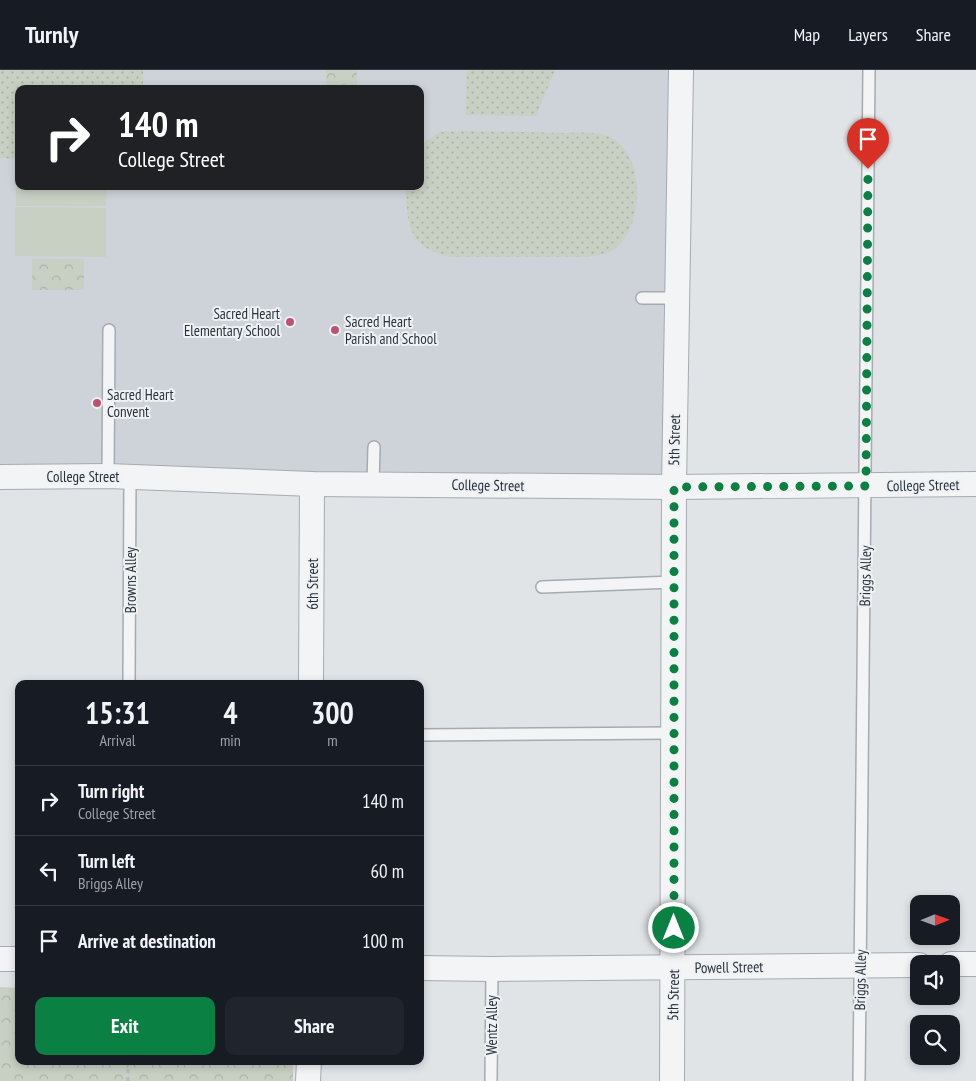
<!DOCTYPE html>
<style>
body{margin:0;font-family:"PT Sans Narrow",sans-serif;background:#20242c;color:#f1f3f6;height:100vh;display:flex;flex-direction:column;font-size:19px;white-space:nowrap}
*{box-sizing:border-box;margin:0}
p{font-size:16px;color:#9ea1a6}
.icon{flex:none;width:28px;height:28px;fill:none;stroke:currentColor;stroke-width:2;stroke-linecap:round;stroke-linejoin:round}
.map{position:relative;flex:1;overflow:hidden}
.sheet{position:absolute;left:15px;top:610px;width:409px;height:385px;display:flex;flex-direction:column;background:#171b24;border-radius:10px;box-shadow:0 2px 8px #0003}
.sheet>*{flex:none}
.top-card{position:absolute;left:15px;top:15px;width:409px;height:105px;border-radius:10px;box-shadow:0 2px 8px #0003;background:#202124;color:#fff;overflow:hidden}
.needle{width:32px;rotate:89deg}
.buttons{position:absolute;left:910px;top:825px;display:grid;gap:10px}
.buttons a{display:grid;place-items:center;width:50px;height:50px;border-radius:10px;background:#171b24;box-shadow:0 2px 8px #0003;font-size:25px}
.pin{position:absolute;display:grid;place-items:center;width:42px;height:42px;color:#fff;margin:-51px -21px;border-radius:50% 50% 50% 0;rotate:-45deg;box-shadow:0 0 5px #0007}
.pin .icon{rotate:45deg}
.me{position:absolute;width:55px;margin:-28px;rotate:0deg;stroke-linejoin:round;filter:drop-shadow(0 0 4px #0008)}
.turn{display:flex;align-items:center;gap:18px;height:105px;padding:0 20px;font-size:22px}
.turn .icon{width:65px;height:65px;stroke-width:2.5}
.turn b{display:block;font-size:35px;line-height:42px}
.eta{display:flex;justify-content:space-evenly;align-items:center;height:85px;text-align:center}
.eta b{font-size:30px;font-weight:700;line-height:35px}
.action{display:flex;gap:10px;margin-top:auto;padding:10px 20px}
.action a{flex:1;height:58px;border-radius:10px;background:#0b8043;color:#fff;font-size:20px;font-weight:700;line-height:58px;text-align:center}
.action a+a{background:#20242c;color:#f1f3f6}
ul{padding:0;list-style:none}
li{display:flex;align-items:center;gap:15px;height:70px;padding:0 20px;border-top:1px solid #363941}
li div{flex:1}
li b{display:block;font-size:19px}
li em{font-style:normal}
header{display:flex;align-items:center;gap:30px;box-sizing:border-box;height:70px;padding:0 25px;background:#171b24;border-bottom:1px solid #363941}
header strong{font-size:24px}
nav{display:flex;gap:28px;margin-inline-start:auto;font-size:18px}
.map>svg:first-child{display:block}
</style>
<header>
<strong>Turnly</strong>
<nav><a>Map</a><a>Layers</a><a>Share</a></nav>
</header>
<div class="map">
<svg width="976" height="1011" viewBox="0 0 976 1011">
<defs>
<pattern id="grass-dots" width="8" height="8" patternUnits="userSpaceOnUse" patternTransform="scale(1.25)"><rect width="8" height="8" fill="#c7d0c2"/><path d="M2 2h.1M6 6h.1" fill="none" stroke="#abb3a8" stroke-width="1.8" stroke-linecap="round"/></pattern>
<pattern id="park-crowns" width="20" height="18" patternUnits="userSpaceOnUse" patternTransform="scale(1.25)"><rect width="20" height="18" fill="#c7d0c2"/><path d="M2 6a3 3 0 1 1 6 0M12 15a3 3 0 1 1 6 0" fill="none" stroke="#abb3a8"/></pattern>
</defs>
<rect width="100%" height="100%" fill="#e0e4e7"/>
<path fill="#ced3d9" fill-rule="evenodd" d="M0 0H677L666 411 0 405ZM19 19H420V116H19Z"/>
<g fill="url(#grass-dots)">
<polygon points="0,0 143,0 143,19 19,19 19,89 0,88"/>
<polygon points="467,0 555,0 536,46 466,45"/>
<path d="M466 61C500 62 533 62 566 63 578 63 596 61 608 66 645 82 645 151 618 176 608 185 596 186 583 187H450C407 177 407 154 406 116H420V75L440 62Z"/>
</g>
<g fill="url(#park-crowns)">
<polygon points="326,0 357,0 357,17 326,15"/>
<rect x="32" y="189" width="52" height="31"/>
<polygon points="0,917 19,918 19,991 293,991 293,1011 0,1011"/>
</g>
<g fill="#c7d0c2">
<polygon points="16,89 19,89 19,116 107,116 106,136 16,136"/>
<polygon points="15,137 106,138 106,187 15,186"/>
</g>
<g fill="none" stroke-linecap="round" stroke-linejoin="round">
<defs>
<g id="service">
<polyline points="642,228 677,228"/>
<polyline points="108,406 109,260"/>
<polyline points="373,414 374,377"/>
<polyline points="542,517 673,512"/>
<polyline points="129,614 130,406"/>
<polyline points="420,665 673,663"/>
<polyline points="491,1011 492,899"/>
<polyline points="859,1011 869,0"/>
</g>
<g id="minor">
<polyline points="0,407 108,406 312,414 674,417 976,414"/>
<polyline points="311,614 312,414"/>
<polyline points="0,889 19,889"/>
<polyline points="951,894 976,894"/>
<polyline points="420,898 492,899 919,895"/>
<polyline points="308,1011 309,991"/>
<polyline points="672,1011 674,417 681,0"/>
</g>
</defs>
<use href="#service" stroke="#a6abb1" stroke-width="14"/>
<use href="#minor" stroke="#a6abb1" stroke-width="26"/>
<polyline stroke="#b6babe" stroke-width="3" stroke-dasharray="4 4" stroke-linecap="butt" points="128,991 128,1011"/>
<use href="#service" stroke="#f2f4f6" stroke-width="11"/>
<use href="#minor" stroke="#f2f4f6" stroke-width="24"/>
</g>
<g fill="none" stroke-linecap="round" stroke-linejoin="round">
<polyline stroke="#0b8043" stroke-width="9" stroke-dasharray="0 16.2" points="674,858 674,417 866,416 868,99"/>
</g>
<g fill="#bf5271" stroke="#eff2f5" stroke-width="2">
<circle cx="290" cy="252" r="5"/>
<circle cx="335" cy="260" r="5"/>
<circle cx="97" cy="333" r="5"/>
</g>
<g text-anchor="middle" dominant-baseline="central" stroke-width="4" stroke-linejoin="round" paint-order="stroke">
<g font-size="15" fill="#2a333d" stroke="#eff2f5" text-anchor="start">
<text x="280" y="243" text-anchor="end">Sacred Heart<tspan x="280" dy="17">Elementary School</tspan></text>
<text x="345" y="251">Sacred Heart<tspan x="345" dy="17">Parish and School</tspan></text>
<text x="107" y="324">Sacred Heart<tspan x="107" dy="17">Convent</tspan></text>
</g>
<g font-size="15" fill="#2a333d" stroke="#eff2f5">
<text transform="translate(674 370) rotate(-89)">5th Street</text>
<text x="83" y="406">College Street</text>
<text transform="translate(488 415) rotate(1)">College Street</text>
<text transform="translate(923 415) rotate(-1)">College Street</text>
<text transform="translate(865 506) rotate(-89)">Briggs Alley</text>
<text transform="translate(130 510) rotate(-90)">Browns Alley</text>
<text transform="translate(312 514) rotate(-90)">6th Street</text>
<text transform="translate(729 897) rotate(-1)">Powell Street</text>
<text transform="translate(860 910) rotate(-89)">Briggs Alley</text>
<text transform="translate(673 925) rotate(-89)">5th Street</text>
<text transform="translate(491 955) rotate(-90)">Wentz Alley</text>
</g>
</g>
</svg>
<div class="buttons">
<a><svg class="needle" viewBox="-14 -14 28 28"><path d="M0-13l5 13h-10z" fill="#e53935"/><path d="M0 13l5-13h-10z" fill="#9ea1a6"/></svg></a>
<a><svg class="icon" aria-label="sound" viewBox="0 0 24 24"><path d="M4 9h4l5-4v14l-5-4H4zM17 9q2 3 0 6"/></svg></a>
<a><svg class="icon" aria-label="search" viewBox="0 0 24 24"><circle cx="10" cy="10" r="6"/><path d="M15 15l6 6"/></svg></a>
</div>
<div class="pin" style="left:868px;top:99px;background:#d93025"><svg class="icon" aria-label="arrive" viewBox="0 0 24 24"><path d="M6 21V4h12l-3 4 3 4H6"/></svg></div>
<svg class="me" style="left:674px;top:858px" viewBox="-20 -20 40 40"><circle r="17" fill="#0b8043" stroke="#fff" stroke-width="3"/><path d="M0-11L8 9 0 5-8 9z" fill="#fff"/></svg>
<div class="top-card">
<div class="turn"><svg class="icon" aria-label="right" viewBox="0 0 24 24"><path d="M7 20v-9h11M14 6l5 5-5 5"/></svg><div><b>140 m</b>College Street</div></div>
</div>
<section class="sheet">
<div class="eta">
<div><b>15:31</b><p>Arrival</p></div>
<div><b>4</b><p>min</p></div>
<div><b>300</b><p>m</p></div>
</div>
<ul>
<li><svg class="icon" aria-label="right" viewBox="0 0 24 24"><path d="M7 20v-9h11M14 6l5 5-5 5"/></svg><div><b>Turn right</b><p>College Street</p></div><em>140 m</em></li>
<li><svg class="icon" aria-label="left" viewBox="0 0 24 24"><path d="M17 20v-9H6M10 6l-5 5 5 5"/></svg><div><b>Turn left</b><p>Briggs Alley</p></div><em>60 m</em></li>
<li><svg class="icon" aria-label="arrive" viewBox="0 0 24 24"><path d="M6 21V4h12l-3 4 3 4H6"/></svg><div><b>Arrive at destination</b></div><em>100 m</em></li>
</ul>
<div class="action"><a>Exit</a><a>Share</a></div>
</section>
</div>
